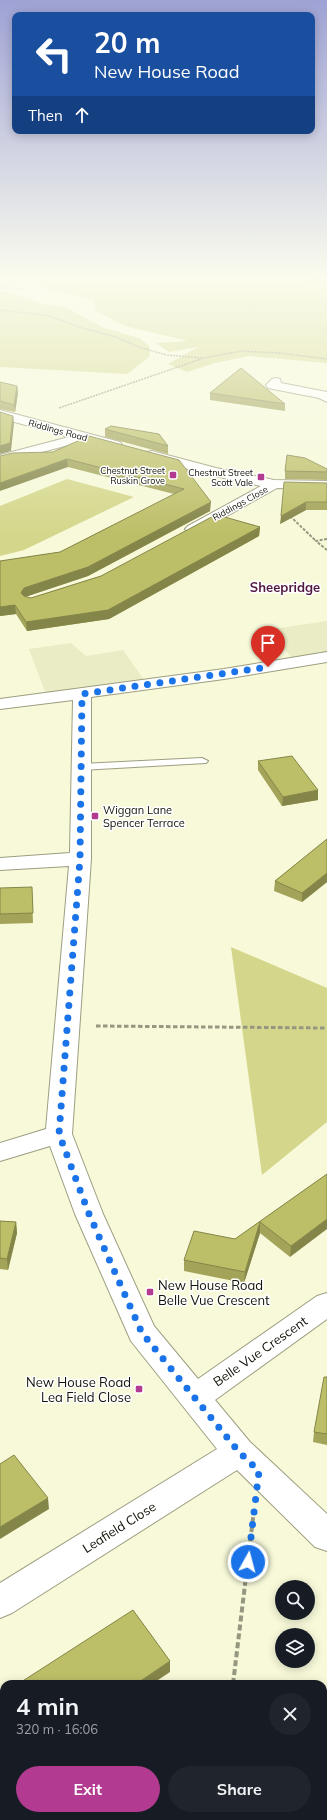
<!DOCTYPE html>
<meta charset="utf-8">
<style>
body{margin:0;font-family:Mulish,sans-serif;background:#20242c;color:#f1f3f6;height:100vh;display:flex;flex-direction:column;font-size:15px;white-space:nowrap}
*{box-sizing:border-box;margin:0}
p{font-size:13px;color:#9ea1a6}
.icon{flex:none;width:22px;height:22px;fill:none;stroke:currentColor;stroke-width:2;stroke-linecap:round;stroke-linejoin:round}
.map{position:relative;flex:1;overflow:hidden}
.panel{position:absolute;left:0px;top:1680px;width:327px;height:140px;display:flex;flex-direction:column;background:#171b24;border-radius:12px 12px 0 0;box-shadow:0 2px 10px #0003}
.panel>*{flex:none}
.banner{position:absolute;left:12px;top:12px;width:303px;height:122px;border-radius:8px;box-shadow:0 2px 10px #0003;background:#1a4fa0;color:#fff;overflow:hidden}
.fabs{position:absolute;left:275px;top:1580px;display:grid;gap:8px}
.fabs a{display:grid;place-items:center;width:40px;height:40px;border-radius:50%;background:#171b24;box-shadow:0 2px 10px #0003;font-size:20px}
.pin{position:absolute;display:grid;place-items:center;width:34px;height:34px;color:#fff;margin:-41px -17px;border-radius:50% 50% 50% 0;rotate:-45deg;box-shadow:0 0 4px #0007}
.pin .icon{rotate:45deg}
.me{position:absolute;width:44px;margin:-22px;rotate:7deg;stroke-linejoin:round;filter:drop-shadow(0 0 3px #0008)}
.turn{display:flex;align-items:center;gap:14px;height:84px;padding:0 16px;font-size:18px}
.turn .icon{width:52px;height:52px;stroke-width:2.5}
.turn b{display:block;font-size:28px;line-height:34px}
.then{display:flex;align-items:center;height:38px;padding:0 16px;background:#0003;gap:8px;font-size:15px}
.round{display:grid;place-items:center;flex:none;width:42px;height:42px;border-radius:21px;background:#20242c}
.headline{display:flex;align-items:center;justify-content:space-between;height:68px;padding:0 16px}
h1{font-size:24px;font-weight:700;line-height:30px}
.cta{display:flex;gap:8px;margin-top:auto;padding:8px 16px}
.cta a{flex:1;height:46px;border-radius:24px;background:#b23b91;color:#fff;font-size:16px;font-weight:700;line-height:46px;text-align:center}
.cta a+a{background:#20242c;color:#f1f3f6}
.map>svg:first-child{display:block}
</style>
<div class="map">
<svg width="327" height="1820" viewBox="0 0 327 1820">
<rect width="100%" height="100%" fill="#f7f9d9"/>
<g fill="#eaecc5">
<polygon points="327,621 327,653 292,658 267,630"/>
<polygon points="71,643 86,656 123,650 144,680 46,694 29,649"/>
</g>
<g fill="#d4d78b">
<polygon points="34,278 327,278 327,363 249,356 215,363 187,372 168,364 198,347 169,352 156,343 188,341 125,326 96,311 94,300 39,287"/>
<polygon points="0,291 4,291 40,303 67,308 104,328 139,338 149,346 150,356 127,374 0,367"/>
<polygon points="67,479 134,497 24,550 0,556 0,506"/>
<polygon points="231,947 327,988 327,1122 262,1175"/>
</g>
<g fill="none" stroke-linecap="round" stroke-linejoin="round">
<defs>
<polygon id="service" points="202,758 208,761 206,763 81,770 75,767 81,764"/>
<g id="minor">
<polygon points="276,378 280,379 281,383 327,392 327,402 319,398 268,388 266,385 272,379"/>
<polygon points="0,410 120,442 122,445 120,448 115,449 84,441 0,463 0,455 69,437 0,418"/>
<polygon points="152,451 216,468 274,480 327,481 327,489 277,488 198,532 193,534 188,532 185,529 188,526 261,486 215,476 147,458 145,455 147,452"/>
<polygon points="327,652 327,662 224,679 91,697 91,859 72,1134 103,1214 154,1326 198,1379 317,1296 327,1293 327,1319 215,1400 250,1442 327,1514 327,1551 315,1547 237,1470 12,1613 0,1618 0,1583 217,1449 131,1341 75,1214 50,1146 0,1161 0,1143 46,1129 69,866 0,870 0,858 70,853 73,700 0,709 0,699 224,669"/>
</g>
</defs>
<use href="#service" stroke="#9d9e81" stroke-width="2"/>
<use href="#minor" stroke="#9d9e81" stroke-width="2"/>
<g stroke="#969780" stroke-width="1.5" stroke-dasharray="2 1" stroke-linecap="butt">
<polyline points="305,285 317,278"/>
<polyline points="3,287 15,284 22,278"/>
<polyline points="1,288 26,289"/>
<polyline points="0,310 50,316 79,327 116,337 141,348 167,355 203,358"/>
<polyline points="59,408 204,358 241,351 280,353 327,359"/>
</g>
<g stroke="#969780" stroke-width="2" stroke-dasharray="3 1.5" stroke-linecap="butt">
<polyline points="290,516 316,541"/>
<polyline points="327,539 316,541 327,550"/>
</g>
<polyline stroke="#969780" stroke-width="3" stroke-dasharray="4.5 2.5" stroke-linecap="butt" points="96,1026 327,1028"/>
<g stroke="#969780" stroke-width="4" stroke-dasharray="6 3" stroke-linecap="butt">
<polyline points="233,1684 254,1510"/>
<polyline points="217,1816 217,1820"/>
</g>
<use href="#service" fill="#fff" fill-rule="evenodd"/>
<use href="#minor" fill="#fff" fill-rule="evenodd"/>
</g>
<g fill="#a3a459">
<polygon points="0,382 17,386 18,393 15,412 0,409"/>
<polygon points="210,393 285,404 285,411 210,400"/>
<polygon points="105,429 168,446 168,454 105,437"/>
<polygon points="0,456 179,460 210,511 88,576 25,597 31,598 101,576 221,516 260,527 259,536 109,619 27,631 16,614 0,616 0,561 60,552 174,494 68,467"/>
<polygon points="327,469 327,480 285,479 285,471"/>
<polygon points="327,483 327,510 306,510 280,524"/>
<polygon points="258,761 318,800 282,806 258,770"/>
<polygon points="327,839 327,882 302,902 274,891 275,881"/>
<polygon points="0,888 32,897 33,923 0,924"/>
<polygon points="327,1174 290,1257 260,1233 244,1283 184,1271 184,1260 235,1239"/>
<polygon points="0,1221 16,1222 17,1233 8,1270 0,1269"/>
<polygon points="327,1377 327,1445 313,1442 314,1432"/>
</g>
<g fill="#848649">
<polygon points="17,386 18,393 15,412 14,405"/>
<polygon points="13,416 14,423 11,451 0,454 0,446"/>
<polygon points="67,459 68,467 0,491 0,483"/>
<polygon points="211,502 210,511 88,576 25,597 21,593 24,588"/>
<polygon points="306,502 306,510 280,524 281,516"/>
<polygon points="260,527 259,536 109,619 27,631 26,622"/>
<polygon points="15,605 16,614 0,616 0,607"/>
<polygon points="318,790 318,800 282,806 283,797"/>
<polygon points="327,873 327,882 302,902 302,893"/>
<polygon points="327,1219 327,1229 290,1257 291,1246"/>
<polygon points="16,1222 17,1233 8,1270 7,1259"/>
<polygon points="260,1222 260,1233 244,1283 245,1272"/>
<polygon points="48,1498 49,1509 0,1539 0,1527"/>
<polygon points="170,1661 170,1672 152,1684 136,1684"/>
<polygon points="4,1773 4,1784 0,1787 0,1775"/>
</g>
<g fill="#bdbf68" stroke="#848649">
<polygon points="241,368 285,404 210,393"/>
<polygon points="0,382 17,386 14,405 0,401"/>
<polygon points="0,412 13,416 10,443 0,446"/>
<polygon points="111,426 159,434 168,446 105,429"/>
<polygon points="89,436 179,460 211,502 88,567 24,588 21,593 24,596 31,598 101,576 219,513 221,516 260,527 108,610 26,622 15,605 0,607 0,561 60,552 184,489 67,459 0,483 0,456 13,453 53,452"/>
<polygon points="287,455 305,458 327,469 327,472 285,471"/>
<polygon points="284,482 327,483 327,502 306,502 281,516"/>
<polygon points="292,756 318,790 283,797 258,761"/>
<polygon points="327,839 327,873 302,893 275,881"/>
<polygon points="32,887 33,913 0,914 0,888"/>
<polygon points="327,1174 327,1219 291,1246 260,1222 245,1272 184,1260 194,1231 235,1239"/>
<polygon points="0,1221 16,1222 7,1259 0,1258"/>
<polygon points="324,1377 327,1377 327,1434 314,1432"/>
<polygon points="14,1455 48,1498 0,1527 0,1464"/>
<polygon points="133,1610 170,1661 136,1684 18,1684"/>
<polygon points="4,1693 4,1773 0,1775 0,1696"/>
</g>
<linearGradient id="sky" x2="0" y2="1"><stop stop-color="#9ea2d4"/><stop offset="0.52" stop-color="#fbfcee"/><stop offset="1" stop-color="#fbfcee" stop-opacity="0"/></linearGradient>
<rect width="327" height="533" fill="url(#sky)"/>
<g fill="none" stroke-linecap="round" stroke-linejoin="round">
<polyline stroke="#1a73e8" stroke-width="7" stroke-dasharray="0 12.6" points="248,1562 259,1471 239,1452 142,1333 89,1214 59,1134 80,859 82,694 268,667"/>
</g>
<g fill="#b23b91" stroke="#fff" stroke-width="1.5">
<rect x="169" y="471" width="8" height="8" rx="2"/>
<rect x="257" y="473" width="8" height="8" rx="2"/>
<rect x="91" y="812" width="8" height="8" rx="2"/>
<rect x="146" y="1288" width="8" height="8" rx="2"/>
<rect x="135" y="1385" width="8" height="8" rx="2"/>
</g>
<g text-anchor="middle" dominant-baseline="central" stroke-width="3" stroke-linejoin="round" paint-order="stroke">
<g font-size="9" fill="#111107" stroke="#fff">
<text transform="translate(58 430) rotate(15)">Riddings Road</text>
<text transform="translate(240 503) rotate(-29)">Riddings Close</text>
</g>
<g font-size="9" fill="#111107" stroke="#fff" text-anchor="end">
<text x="165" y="470">Chestnut Street<tspan x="165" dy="10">Ruskin Grove</tspan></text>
<text x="253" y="472">Chestnut Street<tspan x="253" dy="10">Scott Vale</tspan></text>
</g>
<g font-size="11" fill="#111107" stroke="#fff" text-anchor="start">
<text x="103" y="810">Wiggan Lane<tspan x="103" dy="13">Spencer Terrace</tspan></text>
</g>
<g font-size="13" font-weight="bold" fill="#501740" stroke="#fff">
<text x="285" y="587">Sheepridge</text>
</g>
<g font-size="13" fill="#111107" stroke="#fff" text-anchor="start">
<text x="158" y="1285">New House Road<tspan x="158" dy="15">Belle Vue Crescent</tspan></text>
<text x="131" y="1382" text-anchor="end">New House Road<tspan x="131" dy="15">Lea Field Close</tspan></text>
</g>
<g font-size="13" fill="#111107" stroke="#fff">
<text transform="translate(260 1351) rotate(-35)">Belle Vue Crescent</text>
<text transform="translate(119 1527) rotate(-32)">Leafield Close</text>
</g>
</g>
</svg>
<div class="fabs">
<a><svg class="icon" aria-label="search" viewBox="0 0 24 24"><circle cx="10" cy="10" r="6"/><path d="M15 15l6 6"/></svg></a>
<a><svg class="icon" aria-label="layers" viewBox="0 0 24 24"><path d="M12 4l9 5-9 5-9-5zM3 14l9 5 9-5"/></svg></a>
</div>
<div class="pin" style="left:268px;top:667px;background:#d93025"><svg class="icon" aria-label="arrive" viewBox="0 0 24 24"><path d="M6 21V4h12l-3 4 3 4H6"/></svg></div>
<svg class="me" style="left:248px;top:1562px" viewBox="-20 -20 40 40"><circle r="17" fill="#1a73e8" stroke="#fff" stroke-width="3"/><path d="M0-11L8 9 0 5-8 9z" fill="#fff"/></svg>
<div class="banner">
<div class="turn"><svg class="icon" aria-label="left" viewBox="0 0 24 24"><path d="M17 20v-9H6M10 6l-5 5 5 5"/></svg><div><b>20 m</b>New House Road</div></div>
<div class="then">Then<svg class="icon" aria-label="ahead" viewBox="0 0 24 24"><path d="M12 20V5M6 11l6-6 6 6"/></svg></div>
</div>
<section class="panel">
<div class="headline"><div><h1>4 min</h1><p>320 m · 16:06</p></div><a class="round"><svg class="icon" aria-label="close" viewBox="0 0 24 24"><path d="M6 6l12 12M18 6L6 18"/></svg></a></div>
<div class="cta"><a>Exit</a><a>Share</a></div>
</section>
</div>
